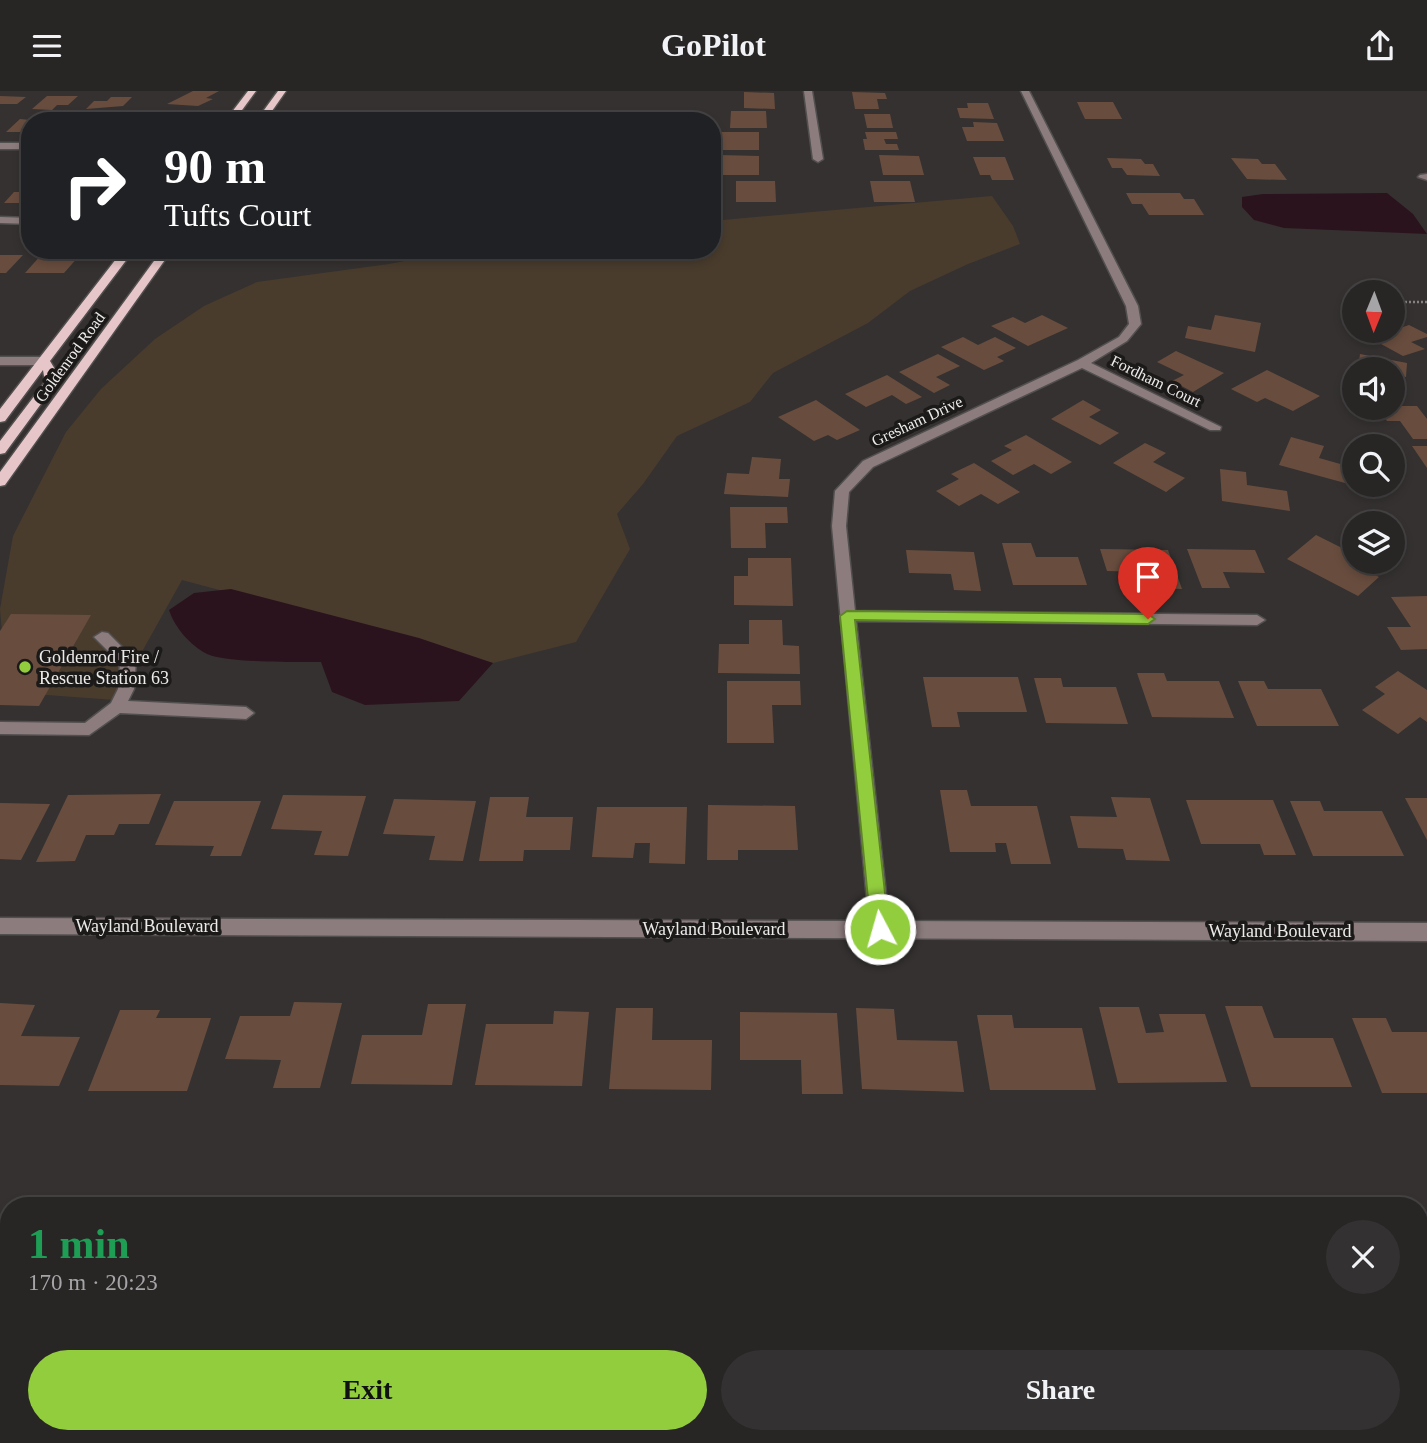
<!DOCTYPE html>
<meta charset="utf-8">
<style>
body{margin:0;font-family:Georgia,serif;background:#343132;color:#f1f3f6;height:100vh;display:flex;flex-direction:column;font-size:26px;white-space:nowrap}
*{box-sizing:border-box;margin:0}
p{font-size:23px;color:#a5a5a7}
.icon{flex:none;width:38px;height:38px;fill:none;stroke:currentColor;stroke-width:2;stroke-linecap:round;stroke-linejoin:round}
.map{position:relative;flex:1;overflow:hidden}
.panel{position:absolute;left:0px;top:1106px;width:1428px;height:247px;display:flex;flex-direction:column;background:#282525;border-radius:28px 28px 0 0;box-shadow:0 4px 10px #0003,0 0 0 2px #444242}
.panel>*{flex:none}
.banner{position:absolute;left:21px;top:21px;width:700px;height:147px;border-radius:28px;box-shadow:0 4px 10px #0003,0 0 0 2px #444242;background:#202124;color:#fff;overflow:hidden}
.needle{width:46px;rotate:181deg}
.buttons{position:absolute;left:1342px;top:189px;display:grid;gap:14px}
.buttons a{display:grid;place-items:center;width:63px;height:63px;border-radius:50%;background:#282525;box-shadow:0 4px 10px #0003,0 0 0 2px #444242;font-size:35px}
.pin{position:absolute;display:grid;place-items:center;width:60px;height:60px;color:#fff;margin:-72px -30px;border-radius:50% 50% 50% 0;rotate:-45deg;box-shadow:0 0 7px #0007}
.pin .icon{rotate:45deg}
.me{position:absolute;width:77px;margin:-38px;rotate:354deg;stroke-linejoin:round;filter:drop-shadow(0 0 5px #0008)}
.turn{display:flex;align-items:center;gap:24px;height:147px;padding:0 28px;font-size:32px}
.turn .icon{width:91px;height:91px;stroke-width:2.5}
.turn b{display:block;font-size:49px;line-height:60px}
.round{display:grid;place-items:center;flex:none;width:74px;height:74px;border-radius:37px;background:#343132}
.overview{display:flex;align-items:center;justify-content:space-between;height:119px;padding:0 28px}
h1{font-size:42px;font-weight:700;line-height:52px;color:#1e9e55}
.primary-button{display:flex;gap:14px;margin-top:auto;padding:14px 28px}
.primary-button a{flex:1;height:80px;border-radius:42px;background:#92cd3e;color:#111;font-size:28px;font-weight:700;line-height:80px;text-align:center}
.primary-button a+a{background:#343132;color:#f1f3f6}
header{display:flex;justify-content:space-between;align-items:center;height:91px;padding:0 28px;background:#282525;font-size:32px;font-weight:700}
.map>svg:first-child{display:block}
</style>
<header><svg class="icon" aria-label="menu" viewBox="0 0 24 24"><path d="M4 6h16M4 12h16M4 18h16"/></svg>GoPilot<svg class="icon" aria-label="share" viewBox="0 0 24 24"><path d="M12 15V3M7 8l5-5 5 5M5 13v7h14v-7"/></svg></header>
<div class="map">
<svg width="1427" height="1352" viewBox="0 0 1427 1352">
<rect width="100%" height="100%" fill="#353131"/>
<polygon fill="#493c2d" points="992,105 1013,135 1020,153 968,173 910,200 868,232 773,282 750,311 677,345 643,393 617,423 630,458 576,551 493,572 182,489 115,609 33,603 5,577 0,518 13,445 66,341 101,298 155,248 204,215 257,191 389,173 461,159 712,159 712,130"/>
<g fill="#2b131e">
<polygon points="1387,102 1413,123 1427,143 1284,137 1254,129 1242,116 1242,106 1263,103"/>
<path d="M231 498 419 547 493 572 459 610 365 614 332 601 321 571C297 571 227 572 207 563 190 554 175 537 169 519L194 502Z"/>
</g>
<g fill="#684d3e">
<polygon points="193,0 219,0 206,7 213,8 198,15 167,13"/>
<polygon points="744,1 774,2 775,18 744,17"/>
<polygon points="852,1 885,2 887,8 877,8 879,18 855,18"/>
<polygon points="0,5 26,6 17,13 0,13"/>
<polygon points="47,5 78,5 68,14 57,14 52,19 32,18"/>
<polygon points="111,6 132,6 123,15 86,18 94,10 107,10"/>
<polygon points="1077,11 1113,11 1122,28 1085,28"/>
<polygon points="967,12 988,12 994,28 960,27 957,17 968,17"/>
<polygon points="731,20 766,20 767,37 730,37"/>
<polygon points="864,23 890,23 893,37 867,37"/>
<polygon points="20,28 30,29 30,41 6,41"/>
<polygon points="973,31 997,32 1004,50 967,50 962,36 974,36"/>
<rect x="721" y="41" width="38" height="18"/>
<polygon points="865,41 896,41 898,48 884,48 886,53 897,53 899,59 865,59 863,48 867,48"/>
<polygon points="719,64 759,65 759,84 718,84"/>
<polygon points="879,64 919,65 924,84 883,84"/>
<polygon points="973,66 1005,66 1014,89 992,89 990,84 980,84"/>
<polygon points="1107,67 1141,68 1145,73 1153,73 1160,85 1127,84 1122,77 1112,77"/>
<polygon points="1231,67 1258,68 1262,73 1275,73 1287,89 1247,88"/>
<polygon points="736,90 775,90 776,111 736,111"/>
<polygon points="870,90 910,90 915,111 874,111"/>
<polygon points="14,101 30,101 30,112 4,112"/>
<polygon points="1126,102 1180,102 1184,108 1194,108 1204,124 1149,124 1142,113 1132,113"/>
<polygon points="42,163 80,164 64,182 25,182"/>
<polygon points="0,164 23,164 6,182 0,182"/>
<polygon points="1042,224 1068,237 1028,255 991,235 1013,226 1025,232"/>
<polygon points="1215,224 1261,232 1255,261 1185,247 1188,235 1211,239"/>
<polygon points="1409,234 1427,243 1427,246 1411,251 1425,258 1403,265 1370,247"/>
<polygon points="963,246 978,254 995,246 1016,257 997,266 1004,270 984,279 941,256"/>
<polygon points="1176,260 1224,282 1193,301 1172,290 1184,284 1157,271"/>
<polygon points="938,263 960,275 936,286 950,294 934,302 899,281"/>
<polygon points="1360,263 1407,272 1406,286 1393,284 1393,278 1358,278"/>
<polygon points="1267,279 1320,305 1293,320 1265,307 1257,311 1231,298"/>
<polygon points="887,284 922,306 906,313 892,304 866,316 845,303"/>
<polygon points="816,309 860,339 837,349 828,344 814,350 778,326"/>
<polygon points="1083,309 1101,319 1089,326 1119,342 1100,354 1051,328"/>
<polygon points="1393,311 1396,315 1417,315 1427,328 1427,348 1413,348 1400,330 1387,330 1378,317 1393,317"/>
<polygon points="1026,344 1072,371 1051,383 1034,373 1013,384 991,370 1012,359 1004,355"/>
<polygon points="1291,346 1324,355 1319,367 1351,376 1345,392 1279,374"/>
<polygon points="1145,352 1166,362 1153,371 1185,387 1166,401 1113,372"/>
<polygon points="1412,355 1427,355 1427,377"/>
<polygon points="752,366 781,368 779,388 790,388 788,406 724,403 727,382 749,383"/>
<polygon points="974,372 1020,401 998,413 981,403 959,415 936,400 959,388 951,383"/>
<polygon points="1220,378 1246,381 1247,394 1287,400 1290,420 1222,410"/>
<polygon points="730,416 787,416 788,432 765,432 766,457 731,457"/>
<polygon points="1316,444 1354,463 1354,471 1370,471 1362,477 1379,486 1358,505 1287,468"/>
<polygon points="1002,452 1031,452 1036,466 1078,466 1087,494 1013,494"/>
<polygon points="1100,458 1168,459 1182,498 1154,497 1149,481 1107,480"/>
<polygon points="1187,458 1255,459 1265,482 1223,481 1230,497 1202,497"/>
<polygon points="906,459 974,461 981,500 954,499 951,483 909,482"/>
<polygon points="748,467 791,467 793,515 734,514 734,485 748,485"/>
<polygon points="1427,505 1427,558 1401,559 1387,536 1411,536 1391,506"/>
<polygon points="11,523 91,524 39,615 0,614 0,540"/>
<polygon points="749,529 782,529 783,554 799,555 800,583 718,582 719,553 749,553"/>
<polygon points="1398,580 1427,599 1427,631 1420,626 1398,643 1362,619 1385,603 1375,596"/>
<polygon points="1137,582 1164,582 1167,590 1219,590 1234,627 1152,626"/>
<polygon points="923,586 1018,586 1027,621 957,621 960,636 932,636"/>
<polygon points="1034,587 1061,587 1063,596 1116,596 1128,633 1046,632"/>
<polygon points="727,590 800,590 801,614 772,614 774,652 727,652"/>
<polygon points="1238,590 1264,590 1268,598 1321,598 1339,635 1257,635"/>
<polygon points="940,699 967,699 971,715 1037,715 1051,773 1011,773 1006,752 995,752 996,761 950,761"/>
<polygon points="161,703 149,733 119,733 114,744 86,744 75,770 36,771 68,704"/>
<polygon points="283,704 366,705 348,765 314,764 322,740 271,738"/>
<polygon points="490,706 529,706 526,726 573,726 570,759 524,759 523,770 479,770"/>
<polygon points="1111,706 1150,707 1170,770 1126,769 1123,758 1078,757 1070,725 1117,726"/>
<polygon points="1405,707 1427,707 1427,749"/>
<polygon points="394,708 476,710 463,770 429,769 435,745 383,743"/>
<polygon points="1186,709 1273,709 1296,764 1264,764 1260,753 1201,753"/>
<polygon points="174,710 261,710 241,765 210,765 214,755 155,754"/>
<polygon points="1290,710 1320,710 1324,720 1382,720 1404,765 1313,765"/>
<polygon points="0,712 50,713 21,769 0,768"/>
<polygon points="708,714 795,715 798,759 738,759 738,769 707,769"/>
<polygon points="597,716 687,716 685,773 649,772 650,752 635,752 633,767 592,766"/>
<polygon points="294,911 342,912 320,997 273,997 281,969 225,968 240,925 290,925"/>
<polygon points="0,912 35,914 21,945 80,946 59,995 0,994"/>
<polygon points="428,913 466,913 452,994 351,993 362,944 422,944"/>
<polygon points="1225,915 1262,915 1274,947 1333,947 1352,996 1251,996"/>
<polygon points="1099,916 1139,916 1146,942 1164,941 1159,923 1205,923 1227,991 1118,992"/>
<polygon points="616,917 653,917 652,949 712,949 711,999 609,998"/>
<polygon points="856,917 894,918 897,949 957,950 964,1001 862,998"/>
<polygon points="120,919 160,919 156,927 211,927 187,1000 88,1000"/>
<polygon points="554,920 589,921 582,995 475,994 486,933 553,933"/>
<polygon points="740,921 837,922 843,1003 802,1003 801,969 740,969"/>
<polygon points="977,924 1012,924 1014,937 1082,937 1096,999 990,999"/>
<polygon points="1352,927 1386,927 1392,941 1427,941 1427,1002 1382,1002"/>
<polygon points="1419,1183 1427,1183 1427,1293 1424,1293 1419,1280"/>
<polygon points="9,1195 9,1278 0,1278 0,1217"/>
</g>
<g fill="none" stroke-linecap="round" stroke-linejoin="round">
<defs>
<g id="minor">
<polygon points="804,0 812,0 823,68 818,71 813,68"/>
<polygon points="1021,0 1029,0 1138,215 1141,233 1127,250 1091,272 1221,336 1220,339 1210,339 1082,277 873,376 849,401 846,435 855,520 1257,524 1265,529 1257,534 856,530 889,830 1427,832 1427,850 0,843 0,827 869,830 832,435 835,400 863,370 1078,269 1119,246 1129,233 1126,215"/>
<rect x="0" y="52" width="30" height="6"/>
<polygon points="1427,83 1427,89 1418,86 1420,84"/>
<polygon points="0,126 30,127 30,133 0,132"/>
<polygon points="0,266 44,266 50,270 44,274 0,274"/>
<polygon points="102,541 108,542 136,570 134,598 128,610 246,616 254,622 246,628 120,622 89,644 0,643 0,631 85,632 111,612 118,598 120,572 94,546"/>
</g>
<g id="major">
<polygon points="248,0 256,0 234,30 225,30"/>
<polygon points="278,0 286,0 265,30 256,30"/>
<polygon points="123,159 134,159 50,270 56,280 57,291 5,362 0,363 0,350 45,291 43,279 5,330 0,331 0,318"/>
<polygon points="162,159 172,159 5,394 0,395 0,381"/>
</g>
</defs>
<use href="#minor" stroke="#524f4f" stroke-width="3"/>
<use href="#major" stroke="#524f4f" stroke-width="3"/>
<polyline stroke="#868282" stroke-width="2.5" stroke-dasharray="2 2" stroke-linecap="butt" points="1393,211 1427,211"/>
<use href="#minor" fill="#8c7c7e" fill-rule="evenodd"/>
<use href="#major" fill="#e7c6c9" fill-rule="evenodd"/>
</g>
<polygon fill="#92cd3e" stroke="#5f8528" stroke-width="2" points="847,520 1148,523 1155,528 1148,533 855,529 889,838 887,844 880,846 874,844 871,838 840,525"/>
<circle fill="#92cd3e" stroke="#1b1a19" stroke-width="2.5" cx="25" cy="576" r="7"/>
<g text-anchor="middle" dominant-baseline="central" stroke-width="7" stroke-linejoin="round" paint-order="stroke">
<g font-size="16" fill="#edeaea" stroke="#1b1a19">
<text transform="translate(70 266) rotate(-54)">Goldenrod Road</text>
<text transform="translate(1156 290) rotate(26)">Fordham Court</text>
<text transform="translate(917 330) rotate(-25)">Gresham Drive</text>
</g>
<g font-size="18" fill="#edeaea" stroke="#1b1a19" text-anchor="start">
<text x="39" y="566">Goldenrod Fire /<tspan x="39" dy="21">Rescue Station 63</tspan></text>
</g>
<g font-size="18" fill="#edeaea" stroke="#1b1a19">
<text x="147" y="835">Wayland Boulevard</text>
<text x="714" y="838">Wayland Boulevard</text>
<text x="1280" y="840">Wayland Boulevard</text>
</g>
</g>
</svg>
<div class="buttons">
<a><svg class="needle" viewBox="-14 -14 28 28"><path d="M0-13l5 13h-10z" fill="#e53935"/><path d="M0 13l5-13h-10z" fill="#a5a5a7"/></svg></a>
<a><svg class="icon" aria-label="sound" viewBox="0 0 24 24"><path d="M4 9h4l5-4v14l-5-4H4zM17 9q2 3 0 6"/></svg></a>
<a><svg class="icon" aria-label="search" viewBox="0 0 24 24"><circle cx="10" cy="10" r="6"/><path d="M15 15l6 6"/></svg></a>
<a><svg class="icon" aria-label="layers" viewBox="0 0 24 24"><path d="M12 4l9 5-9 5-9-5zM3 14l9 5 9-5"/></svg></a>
</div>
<div class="pin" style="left:1148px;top:528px;background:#d93025"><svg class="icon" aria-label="arrive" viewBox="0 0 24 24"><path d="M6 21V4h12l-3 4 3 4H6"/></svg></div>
<svg class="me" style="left:880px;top:838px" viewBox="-20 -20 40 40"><circle r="17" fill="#92cd3e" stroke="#fff" stroke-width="3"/><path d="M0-11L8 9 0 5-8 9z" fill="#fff"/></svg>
<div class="banner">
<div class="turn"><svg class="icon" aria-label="right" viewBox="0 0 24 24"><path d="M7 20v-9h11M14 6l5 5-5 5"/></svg><div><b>90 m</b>Tufts Court</div></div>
</div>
<section class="panel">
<div class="overview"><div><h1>1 min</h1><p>170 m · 20:23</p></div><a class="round"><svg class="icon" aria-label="close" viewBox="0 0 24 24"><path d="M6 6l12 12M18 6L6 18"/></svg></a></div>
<div class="primary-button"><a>Exit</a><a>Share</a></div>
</section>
</div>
